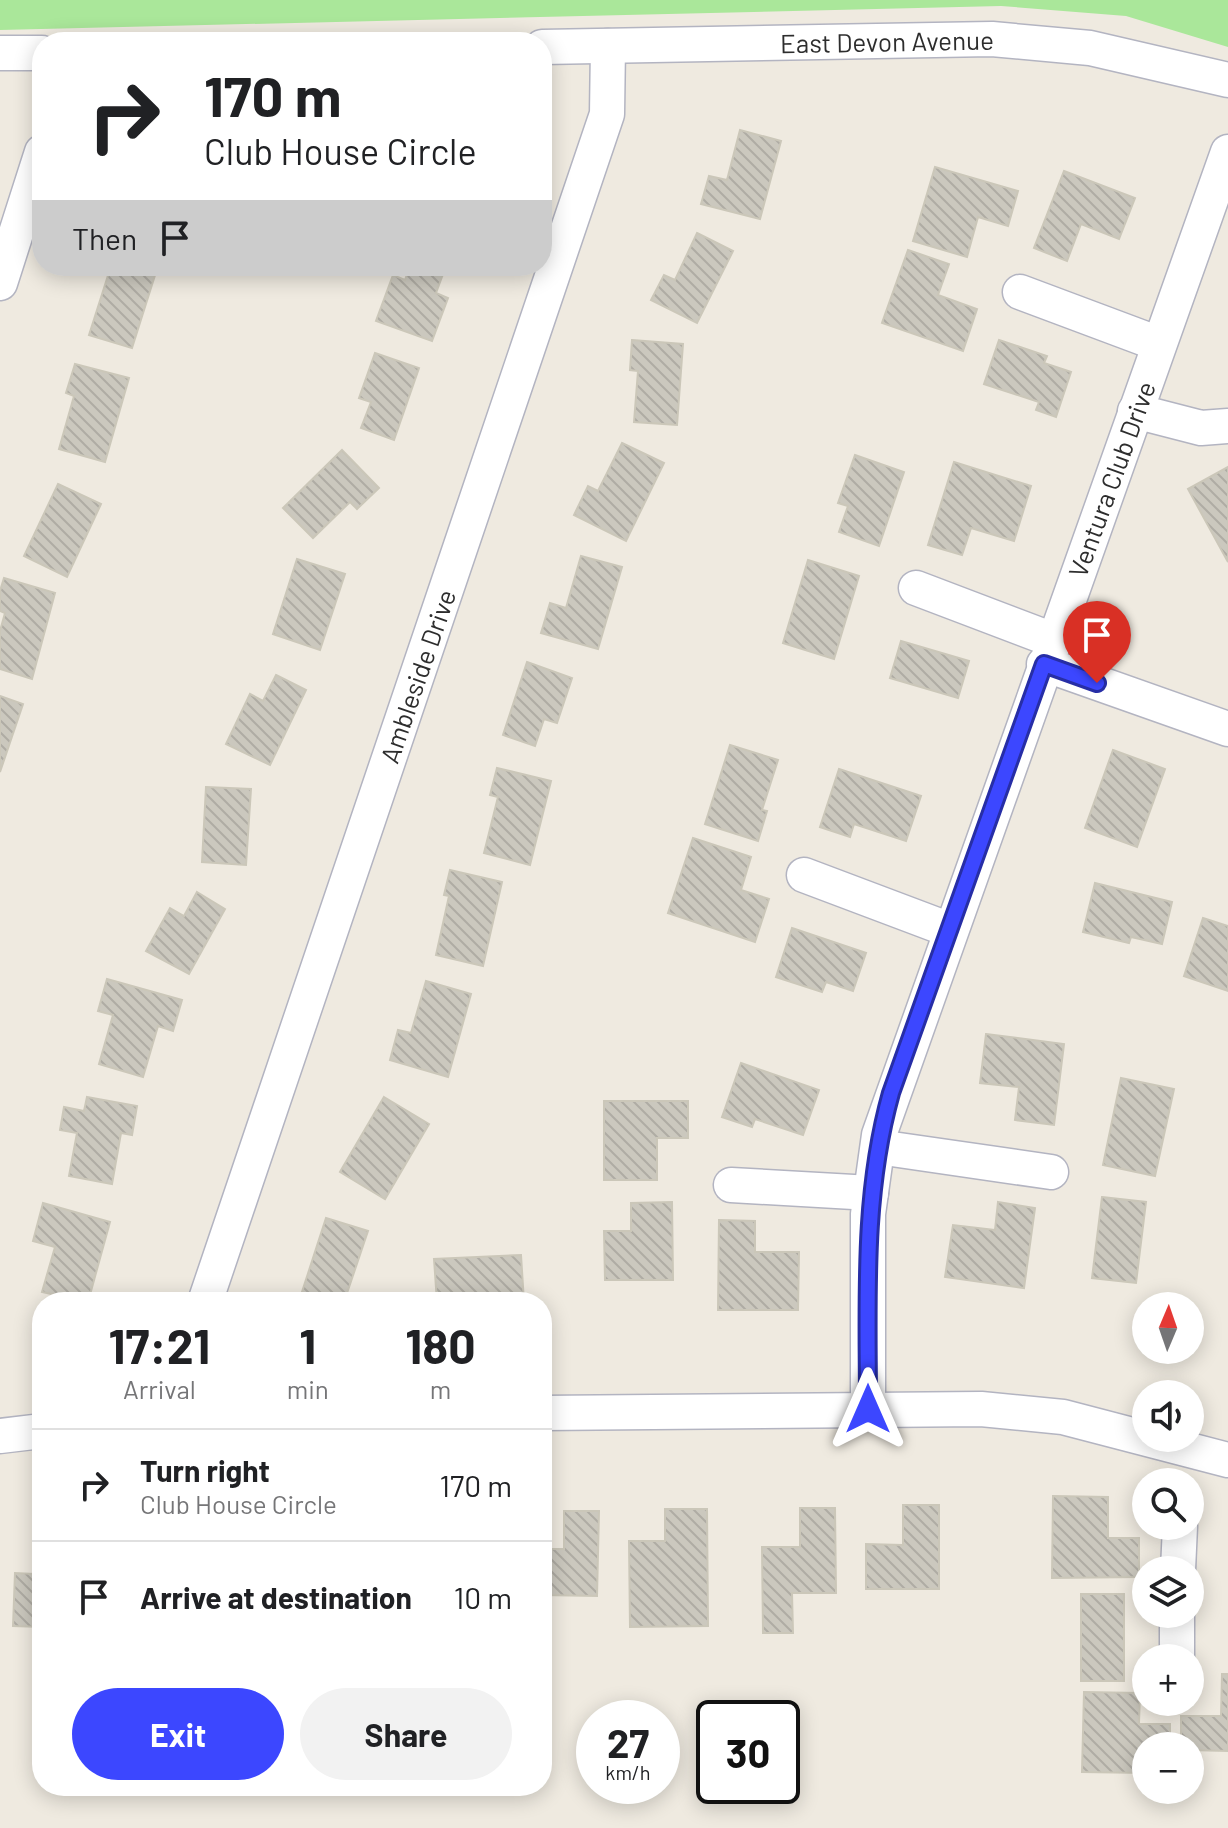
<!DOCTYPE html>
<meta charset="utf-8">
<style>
body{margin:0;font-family:Barlow,sans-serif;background:#f2f2f2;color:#202124;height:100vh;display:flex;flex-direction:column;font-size:30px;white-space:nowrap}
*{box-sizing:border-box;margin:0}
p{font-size:26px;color:#757577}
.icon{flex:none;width:44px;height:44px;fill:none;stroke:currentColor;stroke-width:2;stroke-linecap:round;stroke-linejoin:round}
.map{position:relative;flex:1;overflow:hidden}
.drawer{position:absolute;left:32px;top:1292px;width:520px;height:504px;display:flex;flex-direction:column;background:#fff;border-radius:32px;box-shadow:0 4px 20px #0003}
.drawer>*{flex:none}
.hud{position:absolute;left:32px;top:32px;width:520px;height:244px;border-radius:32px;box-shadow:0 4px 20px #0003;background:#fff;color:#202124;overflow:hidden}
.needle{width:52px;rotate:2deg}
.buttons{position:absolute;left:1132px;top:1292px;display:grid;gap:16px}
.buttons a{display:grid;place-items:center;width:72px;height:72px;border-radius:50%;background:#fff;box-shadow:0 4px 20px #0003;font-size:40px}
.speed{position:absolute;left:576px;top:1700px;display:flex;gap:16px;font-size:40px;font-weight:700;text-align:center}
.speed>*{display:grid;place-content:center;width:104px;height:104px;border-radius:50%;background:#fff;box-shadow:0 4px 20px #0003;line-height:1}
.speed small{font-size:20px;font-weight:400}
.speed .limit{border:4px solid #111;border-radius:12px;background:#fff;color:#111}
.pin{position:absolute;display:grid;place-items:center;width:68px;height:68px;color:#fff;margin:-82px -34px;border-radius:50% 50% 50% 0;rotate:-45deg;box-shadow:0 0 8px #0007}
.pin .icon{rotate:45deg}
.me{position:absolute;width:88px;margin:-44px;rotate:0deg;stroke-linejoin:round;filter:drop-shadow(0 0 6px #0008)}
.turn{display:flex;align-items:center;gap:28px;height:168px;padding:0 40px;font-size:36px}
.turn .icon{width:104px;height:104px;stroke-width:2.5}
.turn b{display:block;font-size:56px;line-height:68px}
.then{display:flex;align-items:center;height:76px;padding:0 40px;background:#0003;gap:16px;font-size:30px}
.eta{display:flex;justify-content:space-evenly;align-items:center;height:136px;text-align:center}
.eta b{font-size:48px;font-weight:700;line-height:56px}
.action{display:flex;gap:16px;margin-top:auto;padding:16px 40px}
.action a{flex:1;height:92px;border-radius:48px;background:#3c47ff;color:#fff;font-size:32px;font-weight:700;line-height:92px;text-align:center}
.action a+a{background:#f2f2f2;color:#202124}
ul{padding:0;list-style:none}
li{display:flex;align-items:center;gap:24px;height:112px;padding:0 40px;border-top:2px solid #e0e0e0}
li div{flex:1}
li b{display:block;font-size:30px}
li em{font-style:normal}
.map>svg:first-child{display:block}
</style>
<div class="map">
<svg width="1228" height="1828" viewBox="0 0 1228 1828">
<defs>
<pattern id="building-back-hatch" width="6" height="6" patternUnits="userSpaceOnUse" patternTransform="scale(2)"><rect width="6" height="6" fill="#cbc8be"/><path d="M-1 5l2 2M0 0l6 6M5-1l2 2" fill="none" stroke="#afaca4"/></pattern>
</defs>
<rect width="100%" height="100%" fill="#efeae0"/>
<polygon fill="#aae79a" points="0,0 1228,0 1228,47 1126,16 1001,6 0,30"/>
<g fill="url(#building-back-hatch)" stroke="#cbc7b9" stroke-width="2">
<polygon points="740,130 781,141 760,219 701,204 709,176 727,180"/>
<polygon points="935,167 1018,191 1008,226 978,217 967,257 913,241"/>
<polygon points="1064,171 1135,198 1119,239 1081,224 1067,261 1034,248"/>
<polygon points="697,233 733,251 697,323 651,300 664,275 675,280"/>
<polygon points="908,250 949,264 938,295 977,309 963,351 882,323"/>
<polygon points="111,266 157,269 132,348 89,335"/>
<polygon points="410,266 446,266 436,293 448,298 432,341 376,321 393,275 405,280"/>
<polygon points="632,340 683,344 677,425 634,422 638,371 630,370"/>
<polygon points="999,340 1047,356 1044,363 1071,372 1056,417 1036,410 1039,402 984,384"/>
<polygon points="375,353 419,368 394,440 361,428 371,402 359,398"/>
<polygon points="75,364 129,378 105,462 59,449 74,396 66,393"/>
<polygon points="622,443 664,463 626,541 574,515 588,486 598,491"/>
<polygon points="342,450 379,488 357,509 350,502 313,538 283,508"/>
<polygon points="855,455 904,472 879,546 839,532 848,506 838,503"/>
<polygon points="954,462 1031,486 1014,541 971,528 962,555 928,545"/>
<polygon points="1228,467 1228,562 1188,489"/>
<polygon points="58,484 101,504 67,577 24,556"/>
<polygon points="581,556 622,567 598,649 541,633 550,603 566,608"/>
<polygon points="297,559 345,574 320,650 273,634"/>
<polygon points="808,560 859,576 834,659 783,643"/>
<polygon points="4,578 55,593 32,679 0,669 0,631 5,613 0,611 0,591"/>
<polygon points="901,641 969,661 958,698 890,678"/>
<polygon points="527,662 572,678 557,723 544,719 535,746 503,735"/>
<polygon points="276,675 306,690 270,765 226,744 250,694 263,701"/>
<polygon points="0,696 23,704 0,772"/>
<polygon points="730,745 778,760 762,810 767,811 758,841 705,824"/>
<polygon points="1113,750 1165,769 1137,847 1085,828"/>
<polygon points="497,768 551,781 530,865 484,853 498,797 490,795"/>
<polygon points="839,769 921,796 906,841 854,824 850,837 820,827"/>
<polygon points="206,787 251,789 246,865 202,862"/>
<polygon points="693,838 751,857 741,890 769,899 755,942 668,913"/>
<polygon points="450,870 502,882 483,966 436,955 449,896 444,895"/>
<polygon points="1095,883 1172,902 1162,944 1131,937 1129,943 1083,932"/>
<polygon points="197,892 225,909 189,974 146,951 170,908 184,916"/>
<polygon points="1203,918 1228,926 1228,991 1184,976"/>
<polygon points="792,928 866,953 853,991 826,982 822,992 776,977"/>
<polygon points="107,979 182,1000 173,1031 158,1026 143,1077 99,1064 113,1015 98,1011"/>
<polygon points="426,981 471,994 448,1077 390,1060 398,1030 411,1033"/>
<polygon points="986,1034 1064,1044 1054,1125 1015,1120 1019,1087 980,1083"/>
<polygon points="741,1063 819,1090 803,1135 755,1119 752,1127 722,1117"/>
<polygon points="1121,1078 1174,1089 1155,1176 1103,1165"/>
<polygon points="87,1097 137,1106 132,1135 121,1133 112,1184 69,1176 77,1133 60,1130 64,1107 84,1111"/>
<polygon points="384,1097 429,1124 385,1199 340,1172"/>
<polygon points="604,1101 688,1101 688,1138 657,1138 657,1180 604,1180"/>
<polygon points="1102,1197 1146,1202 1136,1283 1092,1278"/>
<polygon points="672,1202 673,1280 605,1280 604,1231 631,1231 631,1203"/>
<polygon points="998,1202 1035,1208 1024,1288 945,1277 953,1225 995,1230"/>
<polygon points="43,1203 110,1222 88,1302 42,1292 55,1247 33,1241"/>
<polygon points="326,1218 368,1231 344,1302 313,1302 300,1298"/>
<polygon points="719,1220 755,1221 755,1252 799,1252 798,1310 718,1310"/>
<polygon points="521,1255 524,1302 437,1302 434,1259"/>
<polygon points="1053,1496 1108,1497 1108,1538 1139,1538 1139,1577 1052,1578"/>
<polygon points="903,1505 939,1505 939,1589 866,1589 866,1544 903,1545"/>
<polygon points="800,1508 835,1508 836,1593 792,1593 793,1633 763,1633 762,1547 800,1547"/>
<polygon points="665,1509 707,1509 708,1626 630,1627 629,1541 665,1541"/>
<polygon points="564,1511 599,1511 597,1596 542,1595 542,1549 564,1549"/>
<polygon points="35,1568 42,1568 42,1627 13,1626 15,1573 35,1574"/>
<rect x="1081" y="1594" width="43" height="87"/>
<polygon points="1222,1674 1228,1674 1228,1751 1190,1750 1190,1746 1181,1746 1181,1716 1221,1716"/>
<polygon points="1084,1692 1140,1693 1139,1724 1170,1724 1170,1746 1146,1746 1146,1773 1082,1772"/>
<rect x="698" y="1725" width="16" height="31"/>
</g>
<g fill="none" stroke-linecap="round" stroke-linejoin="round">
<defs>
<g id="minor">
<polyline points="542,47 992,39 1090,48 1228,80"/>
<polyline points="0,53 42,53"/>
<polyline points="0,283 42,152"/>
<polyline points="1020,292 1159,344"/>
<polyline points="1135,411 1201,428 1228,426"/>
<polyline points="916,588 1053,640"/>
<polyline points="1044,664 1228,729"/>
<polyline points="804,875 950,930"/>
<polyline points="878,1147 1051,1172"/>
<polyline points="731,1185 871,1193"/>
<polyline points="205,1302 607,114 608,46"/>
<polyline points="868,1409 868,1214 879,1135 1228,152"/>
<polyline points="542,1413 981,1409 1063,1417 1228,1460"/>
<polyline points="0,1436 42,1431"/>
<polyline points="1178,1570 1180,1526"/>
<polyline points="1177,1614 1177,1658"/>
</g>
</defs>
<use href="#minor" stroke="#b3b4c1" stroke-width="37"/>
<use href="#minor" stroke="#fff" stroke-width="34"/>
</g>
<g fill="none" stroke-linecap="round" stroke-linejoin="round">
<defs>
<path id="route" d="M868 1409C868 1302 862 1196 891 1093L1044 664 1097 683"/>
</defs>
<use href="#route" stroke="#272ea6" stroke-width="20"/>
<use href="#route" stroke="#3c47ff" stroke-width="14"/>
</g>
<g text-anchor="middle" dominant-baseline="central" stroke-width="8" stroke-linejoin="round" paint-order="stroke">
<g font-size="26" fill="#2d2d2d" stroke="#fff">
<text transform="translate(887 41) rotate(-1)">East Devon Avenue</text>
<text transform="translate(1111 479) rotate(-70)">Ventura Club Drive</text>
<text transform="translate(417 676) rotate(-71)">Ambleside Drive</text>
</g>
</g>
</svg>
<div class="buttons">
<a><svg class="needle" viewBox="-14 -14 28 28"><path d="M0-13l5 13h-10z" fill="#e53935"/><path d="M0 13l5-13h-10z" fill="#757577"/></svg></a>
<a><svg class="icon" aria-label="sound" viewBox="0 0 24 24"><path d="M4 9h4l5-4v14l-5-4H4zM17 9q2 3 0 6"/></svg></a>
<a><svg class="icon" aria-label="search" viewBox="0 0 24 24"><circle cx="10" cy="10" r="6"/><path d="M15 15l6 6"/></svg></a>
<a><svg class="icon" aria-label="layers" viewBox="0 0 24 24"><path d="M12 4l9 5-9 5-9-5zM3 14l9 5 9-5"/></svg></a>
<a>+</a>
<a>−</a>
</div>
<div class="speed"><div>27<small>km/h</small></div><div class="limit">30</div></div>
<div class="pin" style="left:1097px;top:683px;background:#d93025"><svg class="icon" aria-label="arrive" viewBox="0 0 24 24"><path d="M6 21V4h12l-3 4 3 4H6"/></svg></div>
<svg class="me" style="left:868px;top:1409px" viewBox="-20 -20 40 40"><path d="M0-17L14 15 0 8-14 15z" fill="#3c47ff" stroke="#fff" stroke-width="4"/></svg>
<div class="hud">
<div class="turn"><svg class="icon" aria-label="right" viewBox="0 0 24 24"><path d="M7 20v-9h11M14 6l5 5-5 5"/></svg><div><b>170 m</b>Club House Circle</div></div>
<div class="then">Then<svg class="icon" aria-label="arrive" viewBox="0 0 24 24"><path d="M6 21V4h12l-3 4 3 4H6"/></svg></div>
</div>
<section class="drawer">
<div class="eta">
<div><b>17:21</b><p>Arrival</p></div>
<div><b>1</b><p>min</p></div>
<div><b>180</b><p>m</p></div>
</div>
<ul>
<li><svg class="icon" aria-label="right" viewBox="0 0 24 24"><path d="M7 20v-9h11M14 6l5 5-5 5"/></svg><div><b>Turn right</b><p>Club House Circle</p></div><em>170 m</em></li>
<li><svg class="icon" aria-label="arrive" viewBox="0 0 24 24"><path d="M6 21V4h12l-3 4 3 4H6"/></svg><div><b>Arrive at destination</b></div><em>10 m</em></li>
</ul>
<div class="action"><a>Exit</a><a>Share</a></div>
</section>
</div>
